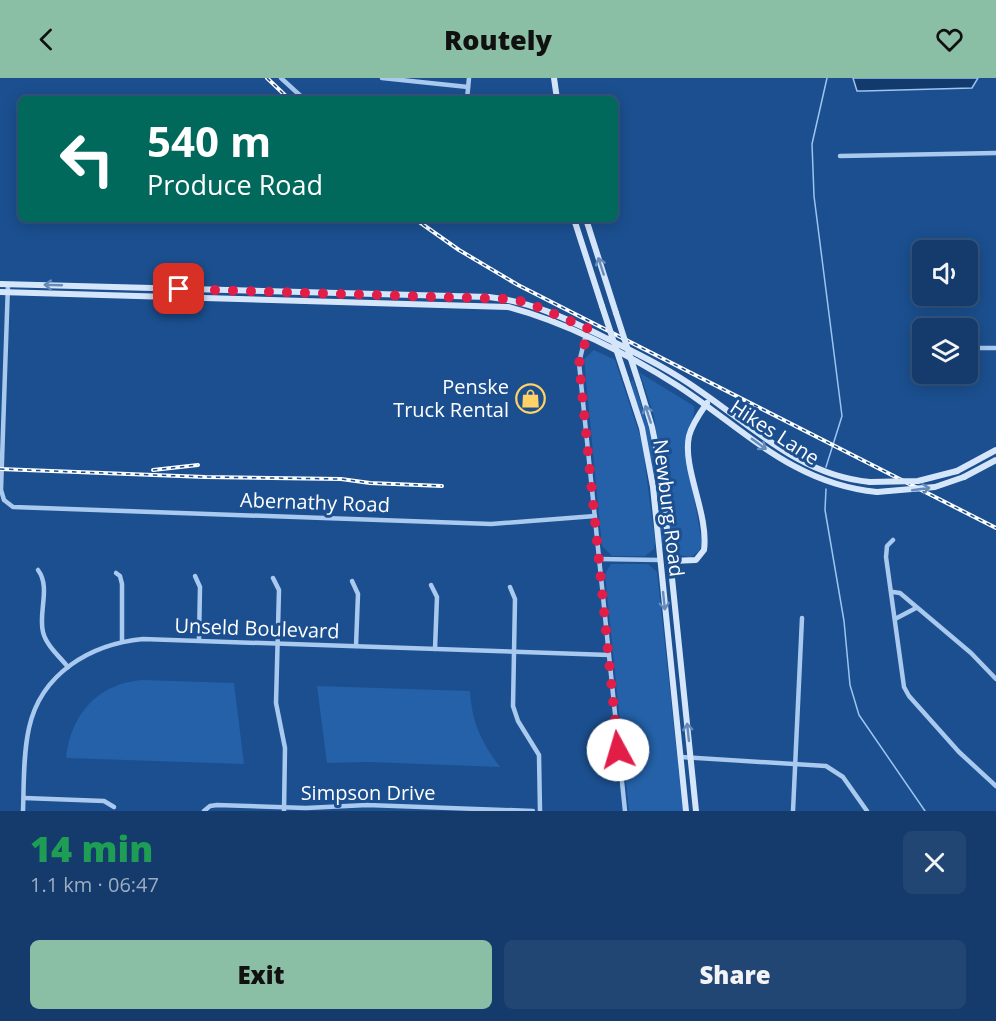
<!DOCTYPE html>
<meta charset="utf-8">
<style>
body{margin:0;font-family:"Open Sans",sans-serif;background:#214673;color:#f1f3f6;height:100vh;display:flex;flex-direction:column;font-size:22px;white-space:nowrap}
*{box-sizing:border-box;margin:0}
p{font-size:20px;color:#9dadc1}
.icon{flex:none;width:33px;height:33px;fill:none;stroke:currentColor;stroke-width:2;stroke-linecap:round;stroke-linejoin:round}
.map{position:relative;height:733px;overflow:hidden}
.panel{display:flex;flex-direction:column;background:#143b6b;flex:1}
.panel>*{flex:none}
.guide{position:absolute;left:18px;top:18px;width:600px;height:126px;border-radius:9px;box-shadow:0 3px 15px #0003,0 0 0 2px #33557e;background:#00695c;color:#fff;overflow:hidden}
.tools{position:absolute;left:912px;top:162px;display:grid;gap:12px}
.tools a{display:grid;place-items:center;width:66px;height:66px;border-radius:9px;background:#143b6b;box-shadow:0 3px 15px #0003,0 0 0 2px #33557e;font-size:30px}
.pin{position:absolute;display:grid;place-items:center;width:51px;height:51px;color:#fff;margin:-26px;border-radius:12px;box-shadow:0 3px 9px #0006}
.me{position:absolute;width:66px;margin:-33px;rotate:354deg;stroke-linejoin:round;filter:drop-shadow(0 0 4px #0008)}
.turn{display:flex;align-items:center;gap:21px;height:126px;padding:0 30px;font-size:27px}
.turn .icon{width:78px;height:78px;stroke-width:2.5}
.turn b{display:block;font-size:42px;line-height:51px}
.round{display:grid;place-items:center;flex:none;width:63px;height:63px;border-radius:9px;background:#214673}
.headline{display:flex;align-items:center;justify-content:space-between;height:102px;padding:0 30px}
h1{font-size:36px;font-weight:800;line-height:45px;color:#1e9e55}
.button{display:flex;gap:12px;margin-top:auto;padding:12px 30px}
.button a{flex:1;height:69px;border-radius:9px;background:#8abfa5;color:#111;font-size:24px;font-weight:800;line-height:69px;text-align:center}
.button a+a{background:#214673;color:#f1f3f6}
header{display:flex;justify-content:space-between;align-items:center;height:78px;padding:0 30px;background:#8abfa5;color:#111;font-size:27px;font-weight:800}
.map>svg:first-child{display:block}
</style>
<header><svg class="icon" aria-label="back" viewBox="0 0 24 24"><path d="M15 5l-7 7 7 7"/></svg>Routely<svg class="icon" aria-label="heart" viewBox="0 0 24 24"><path d="M12 20l-8-8c-3-5 5-10 8-4 3-6 11-1 8 4z"/></svg></header>
<div class="map">
<svg width="996" height="733" viewBox="0 0 996 733">
<rect width="100%" height="100%" fill="#1b4f8f"/>
<g fill="#2461a8">
<polygon points="594,272 615,282 642,364 655,463 654,471 645,478 612,478 602,468 584,281"/>
<path d="M640 295 694 328C696 342 685 354 685 368L702 465 699 473 691 479 678 477 672 467 654 338Z"/>
<polygon points="633,301 652,360 666,468 662,468 651,382 631,304"/>
<polygon points="611,486 648,486 657,494 683,733 629,733 605,496"/>
<path d="M142 602 234 605 244 686 66 680C70 637 98 605 142 602Z"/>
<path d="M317 608 470 613C472 644 481 664 500 689L368 684 327 685Z"/>
</g>
<polygon fill="#123a6d" stroke="#9cc4f0" stroke-width="1.5" points="853,0 978,0 972,10 863,13 857,13"/>
<g fill="none" stroke-linecap="round" stroke-linejoin="round">
<g stroke="#9cc4f0" stroke-width="1.5">
<polyline points="826,389 842,338 814,118 812,66 827,0"/>
<polyline points="826,411 825,432 844,543 850,607 859,637 925,733"/>
</g>
<g stroke="#a9c9ee" stroke-width="4.5">
<polyline points="281,0 304,21"/>
<polyline points="382,0 468,9"/>
<polyline points="313,21 328,21"/>
<polyline points="467,21 469,0"/>
<polyline points="840,78 996,75"/>
<polyline points="8,206 1,412 4,422 13,429 491,446 595,438"/>
<polyline points="586,256 579,285 625,733"/>
<polyline points="968,270 996,270"/>
<polyline points="893,462 887,468 886,479 904,609 909,618 959,674 996,708"/>
<polyline points="599,481 660,482"/>
<path d="M38 492C51 509 38 535 43 554 46 567 59 578 68 589"/>
<polyline points="116,495 120,498 122,506 122,563"/>
<polyline points="195,498 200,509 199,562"/>
<polyline points="273,500 279,512 276,625 285,670 284,733"/>
<polyline points="352,503 358,516 356,568"/>
<polyline points="431,507 437,519 435,571"/>
<polyline points="510,509 515,521 513,628 518,643 539,677 540,733"/>
<polyline points="893,514 900,515 971,575 996,601"/>
<polyline points="895,541 916,530"/>
<polyline points="681,679 826,688 843,699 867,733"/>
<polyline points="24,720 104,723 114,729"/>
<path d="M23 733C24 706 23 677 29 650 41 595 91 566 143 561L609 577"/>
<polyline points="204,733 210,728 217,727 306,730 367,727 533,733"/>
<polyline points="793,733 802,540"/>
</g>
<g stroke="#d6e6fa" stroke-width="6">
<polyline points="554,0 557,21"/>
<polyline points="574,141 602,228"/>
<polyline points="586,141 616,235"/>
<path d="M0 206 489 219C534 224 569 242 608 261 640 277 671 292 700 313 754 350 802 398 870 404"/>
<path d="M0 214 508 229C565 244 628 276 678 308 744 351 793 406 877 414"/>
<polyline points="626,301 642,350 653,409 686,733"/>
<polyline points="639,306 652,349 661,393 696,733"/>
<polyline points="957,393 996,372"/>
<polyline points="964,399 996,382"/>
<path d="M671 483 696 482 704 472C709 436 682 390 689 358 692 346 700 335 707 325"/>
</g>
<defs>
<g id="rail">
<polyline points="267,0 289,21"/>
<polyline points="415,141 459,172 518,207 996,450"/>
<polyline points="0,391 205,399 341,401 370,405 442,408"/>
<polyline points="153,392 198,387"/>
</g>
</defs>
<use href="#rail" stroke="#fff" stroke-width="4"/>
<use href="#rail" stroke="#1b4f8f" stroke-width="1.5" stroke-dasharray="4.5" stroke-linecap="butt"/>
<g stroke="#d6e6fa" stroke-width="6">
<polyline points="602,228 626,301"/>
<polyline points="616,235 639,306"/>
<polyline points="870,404 918,403 957,393"/>
<polyline points="877,414 935,409 964,399"/>
</g>
</g>
<defs><path id="oneway-shaft" d="M-6 0H5M1.5-3L5.5 0L1.5 3" fill="none" stroke-width="1.6" stroke-linecap="round" stroke-linejoin="round" transform="scale(1.5)"/></defs>
<g stroke="#668bba">
<use href="#oneway-shaft" transform="translate(601 188) rotate(-108)"/>
<use href="#oneway-shaft" transform="translate(53 207) rotate(-178)"/>
<use href="#oneway-shaft" transform="translate(648 336) rotate(-108)"/>
<use href="#oneway-shaft" transform="translate(759 366) rotate(36)"/>
<use href="#oneway-shaft" transform="translate(921 411) rotate(-8)"/>
<use href="#oneway-shaft" transform="translate(664 523) rotate(84)"/>
<use href="#oneway-shaft" transform="translate(688 654) rotate(-96)"/>
</g>
<g fill="none" stroke-linecap="round" stroke-linejoin="round">
<polyline stroke="#e11d48" stroke-width="10" stroke-dasharray="0 18" points="179,211 507,221 526,224 589,251 579,285 618,672"/>
</g>
<defs>
<symbol id="shop-ring" viewBox="-11 -11 22 22"><circle r="9.5" fill="#1b4f8f" stroke="#ffd166" stroke-width="1.5"/><path d="M-5-2.5h2.3a2.7 3.5 0 0 1 5.4 0H5L5.5 6h-11ZM-1.5-2.5h3a1.5 2.3 0 0 0-3 0Z" fill="#ffd166"/></symbol>
</defs>
<g fill-rule="evenodd">
<use href="#shop-ring" x="514" y="304" width="33" height="33"/>
</g>
<g text-anchor="middle" dominant-baseline="central" stroke-width="6" stroke-linejoin="round" paint-order="stroke">
<g font-size="20" fill="#fff" stroke="#1b4f8f" text-anchor="end">
<text x="509" y="308">Penske<tspan x="509" dy="23">Truck Rental</tspan></text>
</g>
<g font-size="20" fill="#fff" stroke="#1b4f8f">
<text transform="translate(775 354) rotate(33)">Hikes Lane</text>
<text transform="translate(315 424) rotate(2)">Abernathy Road</text>
<text transform="translate(669 430) rotate(83)">Newburg Road</text>
<text transform="translate(257 550) rotate(2)">Unseld Boulevard</text>
<text x="368" y="714">Simpson Drive</text>
</g>
</g>
</svg>
<div class="tools">
<a><svg class="icon" aria-label="sound" viewBox="0 0 24 24"><path d="M4 9h4l5-4v14l-5-4H4zM17 9q2 3 0 6"/></svg></a>
<a><svg class="icon" aria-label="layers" viewBox="0 0 24 24"><path d="M12 4l9 5-9 5-9-5zM3 14l9 5 9-5"/></svg></a>
</div>
<div class="pin" style="left:179px;top:211px;background:#d93025"><svg class="icon" aria-label="arrive" viewBox="0 0 24 24"><path d="M6 21V4h12l-3 4 3 4H6"/></svg></div>
<svg class="me" style="left:618px;top:672px" viewBox="-20 -20 40 40"><circle r="19" fill="#fff"/><path d="M0-13L10 11 0 6-10 11z" fill="#e11d48"/></svg>
<div class="guide">
<div class="turn"><svg class="icon" aria-label="left" viewBox="0 0 24 24"><path d="M17 20v-9H6M10 6l-5 5 5 5"/></svg><div><b>540 m</b>Produce Road</div></div>
</div>
</div>
<section class="panel">
<div class="headline"><div><h1>14 min</h1><p>1.1 km · 06:47</p></div><a class="round"><svg class="icon" aria-label="close" viewBox="0 0 24 24"><path d="M6 6l12 12M18 6L6 18"/></svg></a></div>
<div class="button"><a>Exit</a><a>Share</a></div>
</section>
